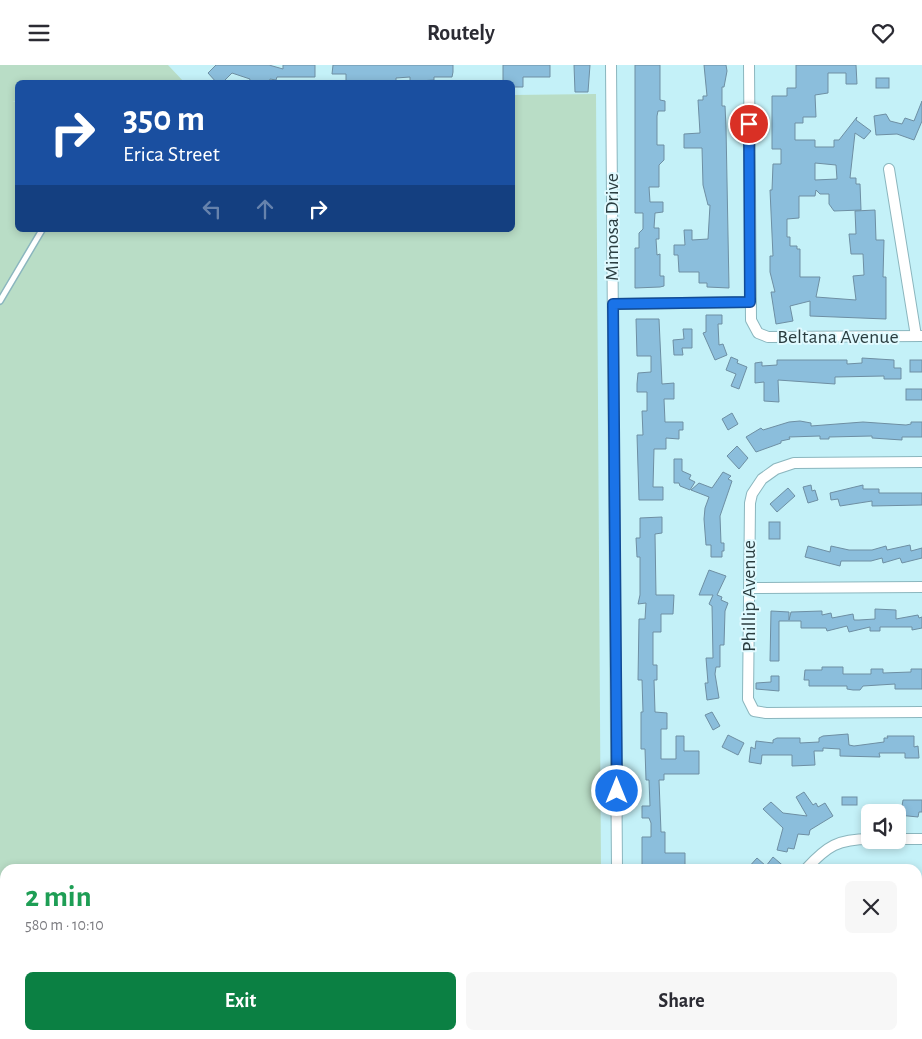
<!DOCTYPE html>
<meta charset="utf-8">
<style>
body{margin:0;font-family:"Alegreya Sans",sans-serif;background:#f7f7f7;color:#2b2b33;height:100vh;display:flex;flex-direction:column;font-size:19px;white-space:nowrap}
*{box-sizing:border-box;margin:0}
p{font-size:16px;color:#7c7c81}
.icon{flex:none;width:28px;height:28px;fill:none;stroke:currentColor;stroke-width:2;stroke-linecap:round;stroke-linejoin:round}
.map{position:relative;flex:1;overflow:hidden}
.side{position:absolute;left:0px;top:799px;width:922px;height:176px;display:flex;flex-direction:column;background:#fff;border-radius:15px 15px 0 0;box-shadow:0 2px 8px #0003}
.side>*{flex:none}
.guide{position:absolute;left:15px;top:15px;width:500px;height:152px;border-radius:8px;box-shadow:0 2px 8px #0003;background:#1a4fa0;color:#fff;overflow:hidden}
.controls{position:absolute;left:861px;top:739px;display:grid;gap:10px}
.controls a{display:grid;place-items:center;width:45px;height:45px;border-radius:8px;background:#fff;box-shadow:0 2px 8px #0003;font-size:25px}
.pin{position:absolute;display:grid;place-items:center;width:42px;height:42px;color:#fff;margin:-21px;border:2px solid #fff;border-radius:50%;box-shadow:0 1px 5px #0007}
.me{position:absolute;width:55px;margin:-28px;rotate:0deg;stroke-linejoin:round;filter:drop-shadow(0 0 4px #0008)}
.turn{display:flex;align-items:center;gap:18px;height:105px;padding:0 25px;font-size:22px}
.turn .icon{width:65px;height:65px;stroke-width:2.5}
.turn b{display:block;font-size:35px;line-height:42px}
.lanes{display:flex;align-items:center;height:48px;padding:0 25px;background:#0003;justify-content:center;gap:25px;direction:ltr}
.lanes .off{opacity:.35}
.round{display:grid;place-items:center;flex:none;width:52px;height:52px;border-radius:8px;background:#f7f7f7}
.summary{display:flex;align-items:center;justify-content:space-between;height:85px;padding:0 25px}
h1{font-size:30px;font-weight:600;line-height:38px;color:#1e9e55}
.primary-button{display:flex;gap:10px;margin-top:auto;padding:10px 25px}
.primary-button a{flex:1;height:58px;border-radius:8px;background:#0b8043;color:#fff;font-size:20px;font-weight:600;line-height:58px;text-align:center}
.primary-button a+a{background:#f7f7f7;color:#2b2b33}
header{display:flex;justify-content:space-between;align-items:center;height:65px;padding:0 25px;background:#fff;font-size:22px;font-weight:600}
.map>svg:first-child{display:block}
</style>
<header><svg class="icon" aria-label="menu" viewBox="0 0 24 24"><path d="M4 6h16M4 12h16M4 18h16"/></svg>Routely<svg class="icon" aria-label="heart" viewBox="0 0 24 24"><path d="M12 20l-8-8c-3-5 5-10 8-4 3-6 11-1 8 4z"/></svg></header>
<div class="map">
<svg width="922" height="974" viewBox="0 0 922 974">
<rect width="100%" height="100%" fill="#c4f1f8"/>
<polygon fill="#b9ddc6" points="0,0 168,0 184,17 18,18 17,36 12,36 18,37 18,165 512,165 513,30 596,29 601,804 5,804 5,970 635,970 638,974 0,974"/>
<g fill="#8bbedc" stroke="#6e8fa3" fill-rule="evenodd">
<polygon points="216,0 269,0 283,4 283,0 315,0 315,12 277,12 276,15 270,14 269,18 249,18 250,14 232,8 222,18 217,18 208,8"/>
<polygon points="333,0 453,0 453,7 452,12 434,12 434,15 419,16 410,17 410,12 396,13 396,16 346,16 346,9 332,9"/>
<polygon points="503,0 550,0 550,12 523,12 523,22 512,22 512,18 503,18"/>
<polygon points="574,0 590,0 588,27 575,27"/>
<polygon points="635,0 660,0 660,35 665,36 665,46 658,46 657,51 657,80 664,80 664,95 659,100 659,122 649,122 650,137 663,137 663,147 655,148 654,163 659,163 659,174 656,174 657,190 660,189 660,211 664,211 664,221 660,222 635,223 635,183 639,183 639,168 643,164 643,148 635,148"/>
<polygon points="704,0 726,0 727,6 724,22 722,22 722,41 725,41 726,62 729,223 707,222 707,218 699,218 699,207 679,207 678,190 674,190 674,180 685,180 684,165 692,165 692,175 708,174 710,140 708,140 703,120 702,83 684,83 684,69 700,68 698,35 703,35 703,31 707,31"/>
<path d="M796 0H856L857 19H846V8H828V28L815 30 816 52H803V58H795V75H815V82H834V75H839L857 52 856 55 871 66 864 74 855 68 850 113H856V119H860L861 145 834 146 829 139V129H820L816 125 815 131H799V153L787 154V172H790V181H797V184H800V212H820L816 232 856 235 853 211 864 210 863 189H851L849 169H856L855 146 875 145 876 175H884L883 212H886V254L810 251V236L790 241 793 256 776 259 771 227H775L770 207V191H773L770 125H772L773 99H781V84H772V31H787V23H796ZM815 98 836 100 837 114 815 115Z"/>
<rect x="876" y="13" width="13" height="10"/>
<polygon points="922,36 922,56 914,75 897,69 876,70 874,51 886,49 890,56 902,59 905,53 914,56"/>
<polygon points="706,250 722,250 722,259 718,259 719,280 723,279 727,290 715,295 703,268 706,267"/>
<polygon points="636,254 659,254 662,319 674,318 674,334 664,334 665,357 683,357 683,365 679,365 679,374 666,373 666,384 654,384 653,422 663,422 663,435 639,435 637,370 643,370 642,346 647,346 647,327 637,327 637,319 638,308 651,307 651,291 637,291"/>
<polygon points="683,264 692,264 692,283 682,283 683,290 674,290 673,275 684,274"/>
<polygon points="731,292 738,295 737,298 747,302 739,324 731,321 736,309 726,305"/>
<polygon points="862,293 894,295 894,303 901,303 901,314 884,314 884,311 835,312 835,319 778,315 779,337 764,336 764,317 755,318 755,298 762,297 762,301 777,300 777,295 847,295 847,299 862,298"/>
<rect x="910" y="295" width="12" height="12"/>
<rect x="906" y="324" width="16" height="11"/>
<polygon points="732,348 738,359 728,365 722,354"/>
<polygon points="800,356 811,358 811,361 863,357 906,360 911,359 911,357 922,357 922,372 902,372 902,375 872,373 872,371 829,372 829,374 820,374 820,371 789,372 790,374 781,376 781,378 756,387 746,372 761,363 763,365 789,357"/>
<polygon points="737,381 748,393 739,404 727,391"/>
<polygon points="674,394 682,394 682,406 691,410 689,414 695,417 690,425 680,421 679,418 674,418"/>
<polygon points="723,407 731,411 728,414 732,416 720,451 721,478 724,478 724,486 722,486 722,492 711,492 711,480 706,480 704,454 705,443 709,432 691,425 699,418 712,423"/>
<polygon points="811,420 812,426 815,425 818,435 808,438 803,422"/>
<polygon points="863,420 863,424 879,424 879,428 922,428 922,440 872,441 872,436 840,441 838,434 831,435 830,428"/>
<polygon points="788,423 795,431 777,447 770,439"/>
<polygon points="662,452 662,468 655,469 656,530 674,530 673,549 661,549 661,567 653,567 653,600 657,600 657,615 654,615 655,647 667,648 667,664 661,664 661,694 676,694 676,671 684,671 684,686 699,686 699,709 664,709 664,715 659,715 661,767 665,767 665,788 685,788 685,800 655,804 655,800 642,800 642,772 651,772 651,758 649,753 642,753 642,741 650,741 649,715 646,715 645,684 641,684 641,647 643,647 642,615 638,615 639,554 645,554 646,538 638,539 640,530 640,492 637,492 636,473 640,473 640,453"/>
<rect x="769" y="457" width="11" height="17"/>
<polygon points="910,480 911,486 922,483 922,493 902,498 900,493 883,498 882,493 871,496 841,496 840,501 805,492 808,481 830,487 831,481 849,485 872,485 886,481 887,485"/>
<polygon points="709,505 726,511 717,530 722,532 721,535 728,538 725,546 724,580 720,580 720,602 716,602 715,609 719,633 707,635 705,618 708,618 706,593 713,593 712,541 709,539 713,530 699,530"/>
<polygon points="875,544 896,545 896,554 918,550 919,553 922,552 922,563 912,565 912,562 880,562 880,566 870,566 870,562 849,567 847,561 827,566 826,563 801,563 801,556 779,556 779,596 770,596 771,546 789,547 789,555 791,547 822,546 822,550 831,548 832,553 853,549 854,555 859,555 875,554"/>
<polygon points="822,602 843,602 843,609 871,609 871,604 883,604 883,608 911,607 911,604 922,604 922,624 895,624 895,619 863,621 860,625 853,625 847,624 847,621 809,621 809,615 804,615 805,605 822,605"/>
<polygon points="771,611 779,611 779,626 756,624 756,618 771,617"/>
<polygon points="712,647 720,661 713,665 705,650"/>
<polygon points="848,669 849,680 854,681 884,677 884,673 888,673 887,671 914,671 914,682 918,681 919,693 905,693 905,688 879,688 880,692 840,691 840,684 823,683 823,686 814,686 815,700 792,701 792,690 762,690 761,699 749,697 751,682 755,684 756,676 773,678 773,675 777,673 800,673 800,678 819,677 819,673 823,671"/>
<polygon points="728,670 744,678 738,690 722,682"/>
<polygon points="804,727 813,740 816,738 818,742 825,738 833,751 810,765 809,770 798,769 794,784 788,783 787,787 777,785 783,763 763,744 771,737 783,748 807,751 796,732"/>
<rect x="842" y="732" width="15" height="8"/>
<polygon points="903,735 922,735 922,747 919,747 918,752 898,750 898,741 902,741"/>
<polygon points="773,792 787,804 747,804 757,793 766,801"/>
</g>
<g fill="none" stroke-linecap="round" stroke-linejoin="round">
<defs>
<g id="service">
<polyline points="0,236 42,165"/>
<polyline points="581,973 581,974"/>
</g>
<g id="minor">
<polyline points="611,0 617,804"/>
<polyline points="749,0 751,255 758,268 768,272 922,271"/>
<polyline points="889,104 916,271"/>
<polyline points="613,239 750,237"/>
<polyline points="922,397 794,398 776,404 762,414 752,429 750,438 748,634 754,646 766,648 922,647"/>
<polyline points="751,523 922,522"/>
<polyline points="898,774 922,774"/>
<path d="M806 804C827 781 838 774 870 774"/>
<polyline points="918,899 922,899"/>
<polyline points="708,970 708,974"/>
</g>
</defs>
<use href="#service" stroke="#8bb6be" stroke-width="8"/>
<use href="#minor" stroke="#8bb6be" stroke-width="12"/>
<use href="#service" stroke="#fff" stroke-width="5"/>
<use href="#minor" stroke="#fff" stroke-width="10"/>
</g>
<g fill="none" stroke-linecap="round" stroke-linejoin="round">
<defs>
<polyline id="route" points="617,726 613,239 750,237 749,59"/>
</defs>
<use href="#route" stroke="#114b97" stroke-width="12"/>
<use href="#route" stroke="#1a73e8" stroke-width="9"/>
</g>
<g text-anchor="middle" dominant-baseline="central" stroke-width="4" stroke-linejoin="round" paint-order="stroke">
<g font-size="20" fill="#2b3d40" stroke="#e0faff">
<text transform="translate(612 162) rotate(-90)">Mimosa Drive</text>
<text x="838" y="272">Beltana Avenue</text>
<text transform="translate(749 531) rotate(-90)">Phillip Avenue</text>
</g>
</g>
</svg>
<div class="controls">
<a><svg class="icon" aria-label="sound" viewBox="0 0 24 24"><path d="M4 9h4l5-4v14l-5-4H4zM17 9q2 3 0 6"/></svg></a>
</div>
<div class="pin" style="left:749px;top:59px;background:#d93025"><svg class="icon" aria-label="arrive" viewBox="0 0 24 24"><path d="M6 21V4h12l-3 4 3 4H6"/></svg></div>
<svg class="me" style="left:617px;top:726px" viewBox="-20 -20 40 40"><circle r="17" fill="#1a73e8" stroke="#fff" stroke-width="3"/><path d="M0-11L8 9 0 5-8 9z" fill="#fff"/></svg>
<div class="guide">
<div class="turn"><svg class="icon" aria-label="right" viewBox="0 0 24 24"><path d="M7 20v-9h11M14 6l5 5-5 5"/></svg><div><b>350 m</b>Erica Street</div></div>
<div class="lanes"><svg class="icon off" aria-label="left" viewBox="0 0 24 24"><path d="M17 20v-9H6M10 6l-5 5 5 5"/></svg><svg class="icon off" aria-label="ahead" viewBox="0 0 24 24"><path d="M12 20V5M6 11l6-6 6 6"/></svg><svg class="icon" aria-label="right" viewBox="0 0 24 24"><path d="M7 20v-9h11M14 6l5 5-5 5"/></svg></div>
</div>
<section class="side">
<div class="summary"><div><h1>2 min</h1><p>580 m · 10:10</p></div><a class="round"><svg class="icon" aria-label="close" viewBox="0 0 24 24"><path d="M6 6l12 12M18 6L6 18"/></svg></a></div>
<div class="primary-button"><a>Exit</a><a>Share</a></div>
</section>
</div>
